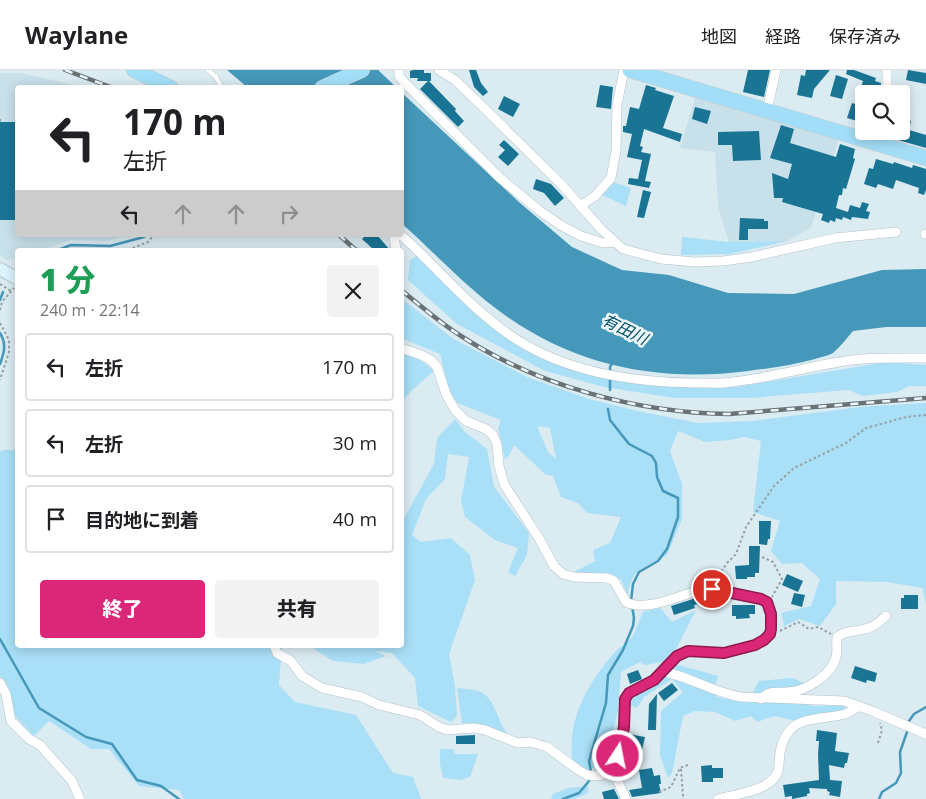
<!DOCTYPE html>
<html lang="ja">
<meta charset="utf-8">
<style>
body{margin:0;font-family:"Open Sans","Noto Sans JP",sans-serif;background:#f2f2f2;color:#202124;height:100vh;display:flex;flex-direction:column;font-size:19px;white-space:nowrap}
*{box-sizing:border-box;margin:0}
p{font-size:16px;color:#757577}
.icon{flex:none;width:28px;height:28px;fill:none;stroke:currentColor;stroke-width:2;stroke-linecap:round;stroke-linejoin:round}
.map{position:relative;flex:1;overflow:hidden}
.drawer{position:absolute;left:15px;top:178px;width:389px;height:400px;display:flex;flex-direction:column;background:#fff;border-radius:5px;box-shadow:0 2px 12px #0003}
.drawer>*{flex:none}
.banner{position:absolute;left:15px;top:15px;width:389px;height:152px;border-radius:5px;box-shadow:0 2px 12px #0003;background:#fff;color:#202124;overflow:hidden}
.tools{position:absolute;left:855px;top:15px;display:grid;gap:10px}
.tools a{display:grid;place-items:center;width:55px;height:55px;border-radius:5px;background:#fff;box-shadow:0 2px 12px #0003;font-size:25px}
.pin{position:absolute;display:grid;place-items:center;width:42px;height:42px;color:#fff;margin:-21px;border:2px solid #fff;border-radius:50%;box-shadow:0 1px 5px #0007}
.me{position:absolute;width:55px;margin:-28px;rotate:11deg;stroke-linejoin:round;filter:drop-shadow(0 0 4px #0008)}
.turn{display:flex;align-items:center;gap:18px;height:105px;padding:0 25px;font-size:22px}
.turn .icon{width:65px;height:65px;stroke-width:2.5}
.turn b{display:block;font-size:35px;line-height:42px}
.lanes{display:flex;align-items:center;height:48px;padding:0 25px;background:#0003;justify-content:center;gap:25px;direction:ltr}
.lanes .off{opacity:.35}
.round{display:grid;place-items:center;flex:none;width:52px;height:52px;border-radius:5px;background:#f2f2f2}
.summary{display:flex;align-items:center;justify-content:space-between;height:85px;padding:0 25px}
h1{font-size:30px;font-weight:800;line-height:38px;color:#1e9e55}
.action{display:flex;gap:10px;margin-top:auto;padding:10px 25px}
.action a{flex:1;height:58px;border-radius:5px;background:#db2777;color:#fff;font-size:20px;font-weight:800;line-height:58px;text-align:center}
.action a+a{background:#f2f2f2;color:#202124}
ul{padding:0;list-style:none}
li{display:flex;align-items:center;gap:15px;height:68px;margin:0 10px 8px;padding:0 15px;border:2px solid #e0e0e0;border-radius:5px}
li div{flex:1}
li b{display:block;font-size:19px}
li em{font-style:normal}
header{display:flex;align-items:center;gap:30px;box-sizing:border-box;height:70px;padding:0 25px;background:#fff;border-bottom:1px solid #e0e0e0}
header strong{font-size:24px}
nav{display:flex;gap:28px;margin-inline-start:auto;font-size:18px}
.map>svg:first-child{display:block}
</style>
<header>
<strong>Waylane</strong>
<nav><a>地図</a><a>経路</a><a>保存済み</a></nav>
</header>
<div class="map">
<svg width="926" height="729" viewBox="0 0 926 729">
<rect width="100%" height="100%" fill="#dbebf2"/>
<g fill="#c8e0ea">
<polygon points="0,3 21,3 82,17 18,18 18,165 134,165 106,171 71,170 40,180 18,180 17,187 7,190 0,186"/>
<polygon points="696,25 839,68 811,158 787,171 729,172 718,137 715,82 680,78"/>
</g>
<g fill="#a9dff7" fill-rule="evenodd">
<polygon points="613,112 631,118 626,136 602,125"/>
<polygon points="682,167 729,172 787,171 730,184 681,185"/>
<polygon points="416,186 483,249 517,274 604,308 671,317 736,317 886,292 926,295 926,316 909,316 897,322 863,326 848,320 751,328 675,328 604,317 545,301 457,254 408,210 410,190"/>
<path d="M401 228 452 268 527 307 589 329 642 342 699 353 753 351 860 337 926 333V535L923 518 887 512 836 511V534L820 556 799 549 784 556 781 543 811 536 820 509 802 493 782 494 771 481 780 451 753 442 761 371 744 367 730 370 705 372 678 361 670 381 682 414V449L667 485C647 496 630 499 628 525L621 510 611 504 574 502 595 491 593 480 610 473 621 447 587 443 578 433 561 427 553 406 546 405 514 375 510 384 505 389 498 358 501 350 457 333 449 320 440 284 401 268ZM537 356 550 358 556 389 548 382Z"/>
<polygon points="401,284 416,287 434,301 411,321 401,333"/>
<polygon points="455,349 465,362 487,379 494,417 529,463 527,485 515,506 508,502 518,478 495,470 465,447 461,431 469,387 448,384 445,409 426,429 412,465 421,472 451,468 470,485 475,510 449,584 455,616 457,646 451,652 418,636 415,608 392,583 375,581 386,586 364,594 333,591 308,575 401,575 401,496 403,491 401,490 401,454 434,394 437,368"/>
<polygon points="3,380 17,380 18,575 282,575 279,615 295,632 356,645 393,703 413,707 421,729 184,729 179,720 139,716 109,679 91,679 49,651 34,666 15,646 6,613 0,606 0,382"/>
<path d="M660 538 672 552 696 540 676 579 663 592 644 595 640 592 621 602 618 640 607 687 588 702 572 689C568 647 588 613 615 582 620 576 629 573 632 567 637 559 639 550 643 542Z"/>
<polygon points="675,594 718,606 715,618 716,627 750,633 751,625 759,611 792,608 804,613 790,631 814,636 845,635 843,642 796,651 774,646 757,652 751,646 735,651 715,642 695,641 683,646 672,703 668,708 660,685 661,641 683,622 672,609 644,627 637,638 629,635 637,621 656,613"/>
<path d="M457 618C464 619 475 619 481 622 496 630 497 652 508 664L481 654 462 653Z"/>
<polygon points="440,679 453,679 455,684 478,684 470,707 460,710 443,708 440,694"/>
<polygon points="588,716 588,723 574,729 551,729 553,724 568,718"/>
</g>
<g fill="#4598b9">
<polygon points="227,0 378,0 396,17 247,17"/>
<path d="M401 22 520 133 572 177 622 200 669 205 728 223 794 224 882 200 926 199V257H886L853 261C847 268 840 277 833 283 828 286 820 287 815 289 793 295 771 298 748 301 655 313 569 295 494 237 461 212 433 181 401 153Z"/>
</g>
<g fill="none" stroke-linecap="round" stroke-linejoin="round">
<g stroke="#4598b9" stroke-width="2.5">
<polyline points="58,180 71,175 110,176 144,167 145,165"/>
<polyline points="0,230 3,222"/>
<path d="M0 263C7 274 4 283 0 294"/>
<polyline points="610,320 610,297 613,292"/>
<polyline points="608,339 610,350 629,374 652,386 656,393 657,407 663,421 678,428 678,447 667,479 658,491 639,502 633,514 631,531"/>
<polyline points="0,569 39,638 86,667 112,674 137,710 161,716 179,729"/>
<polyline points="909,651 914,644 926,637"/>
<polyline points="563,729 579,723 589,711 591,702 589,691 606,633 608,605 623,580 633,556 634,548 632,536"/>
<polyline points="879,729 882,722 896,713 901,703 900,682 907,662"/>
</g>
</g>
<g fill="#1a7595">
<polygon points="413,0 424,0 424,3 431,3 431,11 429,11 456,39 455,41 464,51 458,57 420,19 428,11 417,11 418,8 410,8 410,1"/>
<polygon points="469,0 476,0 481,13 488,22 483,26 474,17"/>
<polygon points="748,0 770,0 764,27 743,22"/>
<polygon points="806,0 830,0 814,19 812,28 797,25 801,5 805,6"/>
<polygon points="847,0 854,0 876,8 875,11 881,13 880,23 872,20 871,24 860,21 863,11 846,4"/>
<polygon points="908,0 926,3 926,14 906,10"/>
<polygon points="836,5 848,9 842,29 830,26"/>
<polygon points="600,15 613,17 611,39 596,37"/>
<polygon points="646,15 656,18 655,20 674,26 663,58 682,64 680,72 644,59 640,76 643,77 641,82 651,84 645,111 651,112 649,118 628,114 629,108 638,109 642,90 627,87 632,64 623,62 623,56 626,56 630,37 639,39"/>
<polygon points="504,26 520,34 513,47 498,39"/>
<polygon points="852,33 861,36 859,43 864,45 864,53 847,48"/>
<polygon points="695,37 711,41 707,54 692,49"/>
<polygon points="901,48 911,51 909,60 926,65 926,78 891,68 893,61 901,61"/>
<rect x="0" y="52" width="18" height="98"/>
<polygon points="781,55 794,59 790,73 836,87 840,74 855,79 853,88 855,89 846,119 843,118 842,125 839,125 836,138 848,142 850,135 860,138 862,132 869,134 866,141 870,142 868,149 852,147 851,150 843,147 842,150 836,148 835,152 830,150 829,153 821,150 823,144 782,132 783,128 774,128 772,103 788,109 792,94 770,88"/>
<polygon points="759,61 761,90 733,91 732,75 718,75 718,62"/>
<polygon points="504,70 519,84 508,96 498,87 505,80 499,75"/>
<polygon points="876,89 893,94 894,92 912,98 913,95 926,99 926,120 924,125 918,123 919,118 896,110 893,119 878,114 876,118 864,114 869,98 873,99"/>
<polygon points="536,109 551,114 564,128 555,136 544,123 533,119"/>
<polygon points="643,120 651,122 644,148 637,147"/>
<polygon points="740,148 764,149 764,151 768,151 768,159 748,159 748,170 739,170"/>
<polygon points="366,165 377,165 390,180 374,180 362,169"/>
<polygon points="759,451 771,451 770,469 768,469 767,475 759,474"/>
<polygon points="749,476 760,476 759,503 755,503 755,507 747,507 747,509 736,509 735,496 749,495"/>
<polygon points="787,504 803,511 798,522 782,515"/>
<polygon points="794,523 805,525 802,537 791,534"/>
<polygon points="904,525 918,525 918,539 901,539 901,528 904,528"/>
<polygon points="696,528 698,534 694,535 695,538 674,545 671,536"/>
<polygon points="732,535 755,535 755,544 749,544 750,548 736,549 736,546 732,546"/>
<polygon points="855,596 877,603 875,612 867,610 866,613 851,608"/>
<polygon points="638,600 642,609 630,614 627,604"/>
<polygon points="672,613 678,620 664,631 658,623"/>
<polygon points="657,624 656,660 648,660 649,634"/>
<polygon points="817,660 837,663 835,681 849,683 847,693 845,693 844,698 829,695 830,710 842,711 840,727 829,725 830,722 827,721 827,719 809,718 810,723 807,724 807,726 792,729 792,726 785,727 783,715 819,710 818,684 819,671 816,671"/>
<polygon points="629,664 645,667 642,680 627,677"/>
<polygon points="475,665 475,674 456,674 456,666"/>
<polygon points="712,695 712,698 723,698 723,708 713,708 713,712 702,712 701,696"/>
<polygon points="652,698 654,706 660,705 661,714 659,714 661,723 632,727 629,720 642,718 639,700"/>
<polygon points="614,719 619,729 604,729 602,722"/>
</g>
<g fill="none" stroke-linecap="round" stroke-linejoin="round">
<defs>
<polyline id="service" points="208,0 216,7 222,18"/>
<g id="minor">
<polyline points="399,0 399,6 404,12 500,108 540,141 562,156 581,166 603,173 614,172"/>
<polyline points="439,0 455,10 485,39 561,114 602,160 623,179 661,189 695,192 723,191 752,187 835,168 896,162"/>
<polyline points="886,24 887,16 887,0"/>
<polyline points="767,41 776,0"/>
<polyline points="580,136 595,126 611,108 616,81 617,35 624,0"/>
<polyline points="925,164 926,164"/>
<polyline points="394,165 396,180"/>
<path d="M401 165C440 200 474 243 519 271 572 304 640 313 701 313 711 313 722 314 732 312 768 308 803 298 839 292 868 287 897 288 926 288"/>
<path d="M401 278 421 285 431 290 437 297 446 324 455 340 466 351 486 359 493 365 497 374 499 396 504 414 540 470 554 496 563 504 574 507 607 508 614 511 626 532C650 544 685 520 711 519 727 519 745 525 761 529L767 532 771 544V559L764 571 755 575 725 583 688 581 677 586 667 595 666 598 669 603C694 609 715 623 741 627L844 631 872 641 926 664"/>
<polyline points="274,575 277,583 291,591 302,606 322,618 362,627 379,635 420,645 439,657 447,660 474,658 485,660 518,673 530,672 547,677 577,699 587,705 596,706 608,704 618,687"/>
<polyline points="0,613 6,624 11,651 29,669 40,675 72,711 80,729"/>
<path d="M761 629C769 620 776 623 787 622 805 622 832 605 836 587 838 581 836 573 837 567 845 560 855 562 865 559 874 557 879 552 886 546"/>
<polyline points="626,729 618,712 617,703 624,657 625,629 629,623 654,610 666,598"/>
<path d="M718 729C737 724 778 720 779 696 779 684 781 670 790 660 803 646 828 649 845 644 850 643 853 639 858 637"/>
</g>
<polyline id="secondary" points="0,199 18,209"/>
<g id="trunk">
<polyline points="134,0 171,18"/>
<polyline points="630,0 926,88"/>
<polyline points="322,18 362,0"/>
</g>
</defs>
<use href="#service" stroke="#b3c2c9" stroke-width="5.5"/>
<use href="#minor" stroke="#b3c2c9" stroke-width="10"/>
<use href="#secondary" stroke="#b3c2c9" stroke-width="14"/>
<use href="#trunk" stroke="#c9cacb" stroke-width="16"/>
<g stroke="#94a0a5" stroke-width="2" stroke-dasharray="2.5 2.5" stroke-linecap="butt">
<polyline points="0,49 0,52"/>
<polyline points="128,180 148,172 154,165"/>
<polyline points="0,214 11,221"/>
<polyline points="0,240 2,232 14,218"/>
<polyline points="0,253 9,270 9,282 0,310"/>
<polyline points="762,487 773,492 782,509 772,527"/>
<polyline points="716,510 727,493 736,484 746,457 774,416 794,398 846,373 866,358 906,347 926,345"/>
<polyline points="780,561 798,552 809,559 818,557 831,564"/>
<polyline points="878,673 882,660 880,653"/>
<polyline points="681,699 683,726 682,729"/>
<polyline points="659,722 671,717 680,698 688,695"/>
</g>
<use href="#service" stroke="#fff" stroke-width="4.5"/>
<use href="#minor" stroke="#fff" stroke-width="9"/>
<use href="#secondary" stroke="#dcf3fc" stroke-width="12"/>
<use href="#trunk" stroke="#a3def8" stroke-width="15"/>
<defs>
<g id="rail">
<polyline points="65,0 113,18"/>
<polyline points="339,165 356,180"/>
<path d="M401 220C421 236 440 253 461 266 538 316 638 343 729 344L926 328"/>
</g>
</defs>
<use href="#rail" stroke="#697376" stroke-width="4.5"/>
<use href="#rail" stroke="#ebf7fd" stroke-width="2.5" stroke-dasharray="8" stroke-linecap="butt"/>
</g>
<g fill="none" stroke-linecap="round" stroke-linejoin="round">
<defs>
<polyline id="route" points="618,686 624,657 625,629 629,623 654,610 677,586 688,581 724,583 755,575 764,570 770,564 771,559 771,544 767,532 761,529 712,519"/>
</defs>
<use href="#route" stroke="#8e194d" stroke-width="12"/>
<use href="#route" stroke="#db2777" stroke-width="9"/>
</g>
<g text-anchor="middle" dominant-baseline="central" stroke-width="5" stroke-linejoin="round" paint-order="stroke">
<g font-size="16" font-style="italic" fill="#024c63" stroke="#ebf7fd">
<text transform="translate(625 259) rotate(26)">有田川</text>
</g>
</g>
</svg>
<div class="tools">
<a><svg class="icon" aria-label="search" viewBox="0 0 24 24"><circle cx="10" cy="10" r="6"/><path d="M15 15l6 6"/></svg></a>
</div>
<div class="pin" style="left:712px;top:519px;background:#d93025"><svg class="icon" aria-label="arrive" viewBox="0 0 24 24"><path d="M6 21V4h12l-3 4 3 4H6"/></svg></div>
<svg class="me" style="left:618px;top:686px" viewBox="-20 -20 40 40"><circle r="17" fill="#db2777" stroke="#fff" stroke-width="3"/><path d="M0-11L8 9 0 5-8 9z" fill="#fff"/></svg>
<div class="banner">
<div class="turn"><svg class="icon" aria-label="left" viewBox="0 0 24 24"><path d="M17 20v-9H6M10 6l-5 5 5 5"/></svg><div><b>170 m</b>左折</div></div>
<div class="lanes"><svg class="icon" aria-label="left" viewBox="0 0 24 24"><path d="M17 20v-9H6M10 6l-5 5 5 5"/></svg><svg class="icon off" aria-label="ahead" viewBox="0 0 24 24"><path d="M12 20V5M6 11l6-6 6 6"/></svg><svg class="icon off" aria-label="ahead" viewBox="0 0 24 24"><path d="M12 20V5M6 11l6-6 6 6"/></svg><svg class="icon off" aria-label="right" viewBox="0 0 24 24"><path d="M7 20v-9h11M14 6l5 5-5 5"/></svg></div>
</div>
<section class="drawer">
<div class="summary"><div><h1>1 分</h1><p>240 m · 22:14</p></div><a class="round"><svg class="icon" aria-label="close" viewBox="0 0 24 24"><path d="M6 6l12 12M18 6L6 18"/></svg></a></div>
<ul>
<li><svg class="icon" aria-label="left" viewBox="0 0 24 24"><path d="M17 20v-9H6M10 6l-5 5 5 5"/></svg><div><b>左折</b></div><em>170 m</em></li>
<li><svg class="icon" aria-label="left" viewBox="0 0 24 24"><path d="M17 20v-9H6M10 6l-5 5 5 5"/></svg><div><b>左折</b></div><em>30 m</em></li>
<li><svg class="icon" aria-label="arrive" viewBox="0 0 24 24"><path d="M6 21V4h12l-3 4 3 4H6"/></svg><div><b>目的地に到着</b></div><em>40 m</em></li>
</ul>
<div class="action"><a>終了</a><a>共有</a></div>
</section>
</div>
